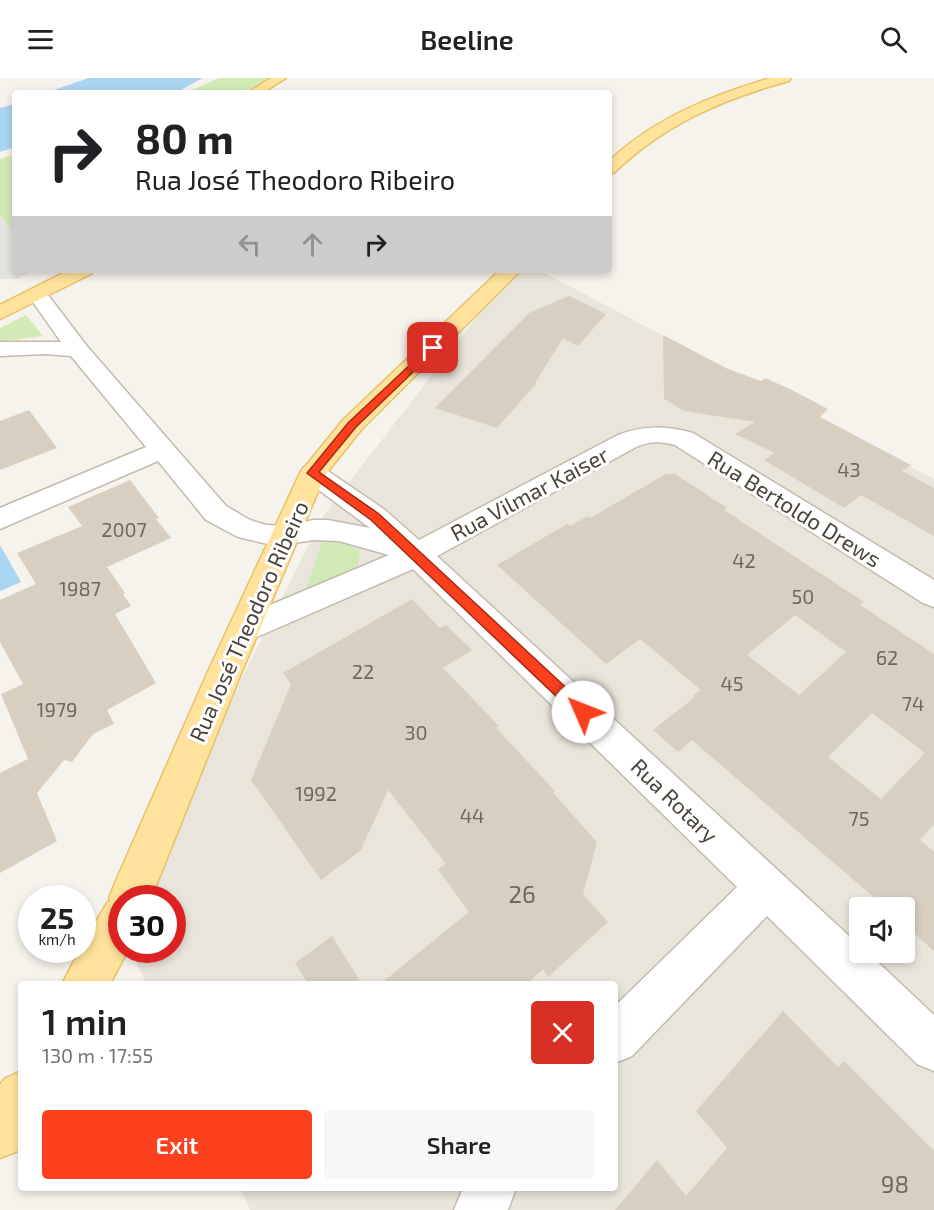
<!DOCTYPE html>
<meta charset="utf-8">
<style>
body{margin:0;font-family:"Exo 2",sans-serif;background:#f6f6f6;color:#202124;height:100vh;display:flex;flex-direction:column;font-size:22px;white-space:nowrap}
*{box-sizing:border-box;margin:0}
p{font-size:20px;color:#757577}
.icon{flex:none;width:33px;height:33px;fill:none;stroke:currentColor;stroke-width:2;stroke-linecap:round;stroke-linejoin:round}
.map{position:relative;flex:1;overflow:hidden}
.details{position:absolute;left:18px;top:903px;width:600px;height:210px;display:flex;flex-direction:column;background:#fff;border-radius:6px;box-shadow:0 3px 9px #0003}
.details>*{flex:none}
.banner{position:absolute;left:12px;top:12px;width:600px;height:183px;border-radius:6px;box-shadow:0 3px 9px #0003;background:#fff;color:#202124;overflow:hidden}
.fabs{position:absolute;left:849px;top:819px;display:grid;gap:12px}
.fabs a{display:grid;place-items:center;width:66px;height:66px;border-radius:6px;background:#fff;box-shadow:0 3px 9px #0003;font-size:30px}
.speed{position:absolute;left:18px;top:807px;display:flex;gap:12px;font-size:30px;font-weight:700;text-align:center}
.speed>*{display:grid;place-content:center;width:78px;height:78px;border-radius:50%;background:#fff;box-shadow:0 3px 9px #0003;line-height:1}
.speed small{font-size:15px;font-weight:400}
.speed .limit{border:9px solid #d22;background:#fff;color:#111}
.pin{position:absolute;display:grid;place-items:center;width:51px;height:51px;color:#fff;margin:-26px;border-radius:12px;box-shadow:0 3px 9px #0006}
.me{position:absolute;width:66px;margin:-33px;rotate:314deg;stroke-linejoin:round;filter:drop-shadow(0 0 4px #0008)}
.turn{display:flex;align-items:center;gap:21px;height:126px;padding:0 24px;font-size:27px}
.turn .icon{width:78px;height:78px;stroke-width:2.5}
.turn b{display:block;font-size:42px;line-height:51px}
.lanes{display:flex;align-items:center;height:57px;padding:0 24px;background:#0003;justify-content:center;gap:30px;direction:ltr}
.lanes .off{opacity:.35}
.round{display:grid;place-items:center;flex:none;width:63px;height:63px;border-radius:6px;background:#f6f6f6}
.head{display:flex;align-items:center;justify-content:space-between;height:102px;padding:0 24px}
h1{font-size:36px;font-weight:600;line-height:45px}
.cta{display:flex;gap:12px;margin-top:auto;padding:12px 24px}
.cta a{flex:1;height:69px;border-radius:6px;background:#fc3f1d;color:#fff;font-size:24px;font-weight:600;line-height:69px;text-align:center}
.cta a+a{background:#f6f6f6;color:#202124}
header{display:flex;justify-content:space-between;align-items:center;height:78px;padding:0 24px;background:#fff;font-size:27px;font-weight:600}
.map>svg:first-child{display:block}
</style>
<header><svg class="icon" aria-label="menu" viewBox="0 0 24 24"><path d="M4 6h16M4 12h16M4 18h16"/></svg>Beeline<svg class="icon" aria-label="search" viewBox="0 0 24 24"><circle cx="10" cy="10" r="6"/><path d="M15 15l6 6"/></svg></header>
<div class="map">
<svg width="934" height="1132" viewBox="0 0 934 1132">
<rect width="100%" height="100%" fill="#f6f3ec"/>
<path fill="#eae5da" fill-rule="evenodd" d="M513 192H539L934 401V1132H250L240 1110H615V906H146L131 872H172V820H132L323 438ZM860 830H904V874H860Z"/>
<g fill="#d2eab5">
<polygon points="219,0 270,0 242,15 185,15"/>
<polygon points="15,76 15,155 0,138 0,81"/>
<polygon points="26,237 43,258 0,264 0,250"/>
<polygon points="325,456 343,460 360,475 357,491 304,516"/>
</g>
<polygon fill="#e5e3e0" points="0,138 15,155 15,192 33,192 17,201 0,201"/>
<g fill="#a9d4f2">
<polygon points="89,0 203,0 175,15 45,15"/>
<polygon points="15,26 15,69 0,74 0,30"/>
<polygon points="0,467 21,504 0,513"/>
</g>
<g fill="#d8cfc1" fill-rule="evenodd">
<polygon points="569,218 606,236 578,268 563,260 535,305 536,306 497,350 435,330 529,235"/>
<polygon points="663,257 728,291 761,303 765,300 792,312 828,331 820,339 911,387 902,393 934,410 934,458 861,417 844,430 764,382 775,375 735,356 755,344 684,333 664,321"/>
<polygon points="29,332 57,370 0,392 0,343"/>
<path d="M666 396H675L727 430 724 432 864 524 860 527 934 576V746L920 762 934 774V873L904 846V830H886L692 662 678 674 653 652 695 619 693 617 701 612 640 561 606 586 497 487 567 446 570 448 588 438 590 440ZM795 537 846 574 799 617 747 577ZM872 635 925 675 881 721 828 679Z"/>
<polygon points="130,402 159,440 156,441 171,460 107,489 125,515 123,516 131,528 115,536 156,605 107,632 114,646 93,656 72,684 64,682 37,715 57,763 0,795 0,695 28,681 1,616 23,606 0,564 0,522 36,506 17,475 82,448 68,429"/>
<polygon points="412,521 440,550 446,547 472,572 443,590 499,648 496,650 555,713 553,715 597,764 583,816 608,844 548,899 543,891 527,906 380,906 469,834 438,791 446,786 388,712 361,772 321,802 251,702 291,606 283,595"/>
<polygon points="332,858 362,906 308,906 295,885"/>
<polygon points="783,933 838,989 844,983 934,1073 934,1132 615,1132 657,1082 686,1118 727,1070 696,1033"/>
</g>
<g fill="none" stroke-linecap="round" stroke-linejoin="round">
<defs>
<g id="minor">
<path d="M38 211 45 213 86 267 226 428 250 442 266 447 289 448 313 442H328L370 450 304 401 300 395 304 389 313 386 322 389 385 432 419 462 618 357C645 347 666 348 693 355L934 502V529L923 525 675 367C661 363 649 363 636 369L437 478 860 868V874H867L934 937V993L917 986 767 838 632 978 615 985V928L737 809 413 491 243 565 232 561 227 552 232 543 389 477 339 463 313 462 276 468 238 459 206 442 158 383 0 451V430L146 369 71 278 45 276 0 278V264H61L28 217 31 213Z"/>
<polygon points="463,1110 516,1110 508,1132 454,1132"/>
</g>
<g id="major">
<polygon points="271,0 286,0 262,15 247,15"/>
<path d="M771 0H791L789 3C723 21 665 46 615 94L609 96V83C655 40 712 17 771 0Z"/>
<polygon points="69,192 94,192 91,196 0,241 0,227"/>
<polygon points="500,192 521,192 361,352 325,397 240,598 151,820 122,820 122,872 128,872 110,906 62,906 80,872 82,872 82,867 107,825 110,823 109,820 115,805 206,598 300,395 343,342"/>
<polygon points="21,993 21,1067 18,1073 0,1080 0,1007 4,1001"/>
</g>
</defs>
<use href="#minor" stroke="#c2bbae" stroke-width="3"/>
<use href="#major" stroke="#e6c16a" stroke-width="3"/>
<use href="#minor" fill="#fff" fill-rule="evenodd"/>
<use href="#major" fill="#ffe39c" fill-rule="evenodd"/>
</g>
<polygon fill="#fc3f1d" stroke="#a42913" stroke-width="1.5" points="430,268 438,270 356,349 319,394 379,436 588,630 590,634 588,639 583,641 578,639 371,442 307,395 348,345"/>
<g text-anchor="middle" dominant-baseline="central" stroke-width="6" stroke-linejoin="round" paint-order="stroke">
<g font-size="20" fill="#6e675b">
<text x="849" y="391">43</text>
<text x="124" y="451">2007</text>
<text x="744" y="482">42</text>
<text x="80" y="510">1987</text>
<text x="803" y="518">50</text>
<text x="887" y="579">62</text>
<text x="363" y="593">22</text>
<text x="732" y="605">45</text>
<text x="913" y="625">74</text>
<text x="57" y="631">1979</text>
<text x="416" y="654">30</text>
<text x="316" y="715">1992</text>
<text x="472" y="737">44</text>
<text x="859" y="740">75</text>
</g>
<g font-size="22" fill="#4b4439" stroke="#fff">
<text transform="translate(529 415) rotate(-28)">Rua Vilmar Kaiser</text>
<text transform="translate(795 430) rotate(32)">Rua Bertoldo Drews</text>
<text transform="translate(248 543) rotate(-66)">Rua José Theodoro Ribeiro</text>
<text transform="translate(675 722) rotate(44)">Rua Rotary</text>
</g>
<g font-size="24" fill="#6e675b">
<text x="522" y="815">26</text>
<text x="895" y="1105">98</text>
</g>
</g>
</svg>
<div class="fabs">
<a><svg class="icon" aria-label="sound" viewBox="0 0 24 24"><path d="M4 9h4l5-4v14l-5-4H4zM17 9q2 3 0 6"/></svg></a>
</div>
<div class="speed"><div>25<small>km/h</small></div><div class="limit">30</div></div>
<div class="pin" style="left:433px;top:270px;background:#d93025"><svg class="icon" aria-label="arrive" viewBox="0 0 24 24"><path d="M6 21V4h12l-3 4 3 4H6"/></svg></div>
<svg class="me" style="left:583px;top:634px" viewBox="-20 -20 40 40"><circle r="19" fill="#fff"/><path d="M0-13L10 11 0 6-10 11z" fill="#fc3f1d"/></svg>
<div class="banner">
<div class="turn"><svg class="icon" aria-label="right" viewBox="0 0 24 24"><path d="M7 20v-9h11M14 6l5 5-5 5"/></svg><div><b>80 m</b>Rua José Theodoro Ribeiro</div></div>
<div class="lanes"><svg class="icon off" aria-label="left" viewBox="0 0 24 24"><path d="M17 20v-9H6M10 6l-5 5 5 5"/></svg><svg class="icon off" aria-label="ahead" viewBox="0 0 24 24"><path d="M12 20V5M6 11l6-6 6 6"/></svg><svg class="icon" aria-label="right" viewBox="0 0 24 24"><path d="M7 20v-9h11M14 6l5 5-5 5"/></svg></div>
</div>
<section class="details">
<div class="head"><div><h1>1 min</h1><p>130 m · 17:55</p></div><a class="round" style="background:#d93025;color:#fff"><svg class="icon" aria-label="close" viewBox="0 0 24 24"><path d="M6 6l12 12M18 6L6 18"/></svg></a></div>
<div class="cta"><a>Exit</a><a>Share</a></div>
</section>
</div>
